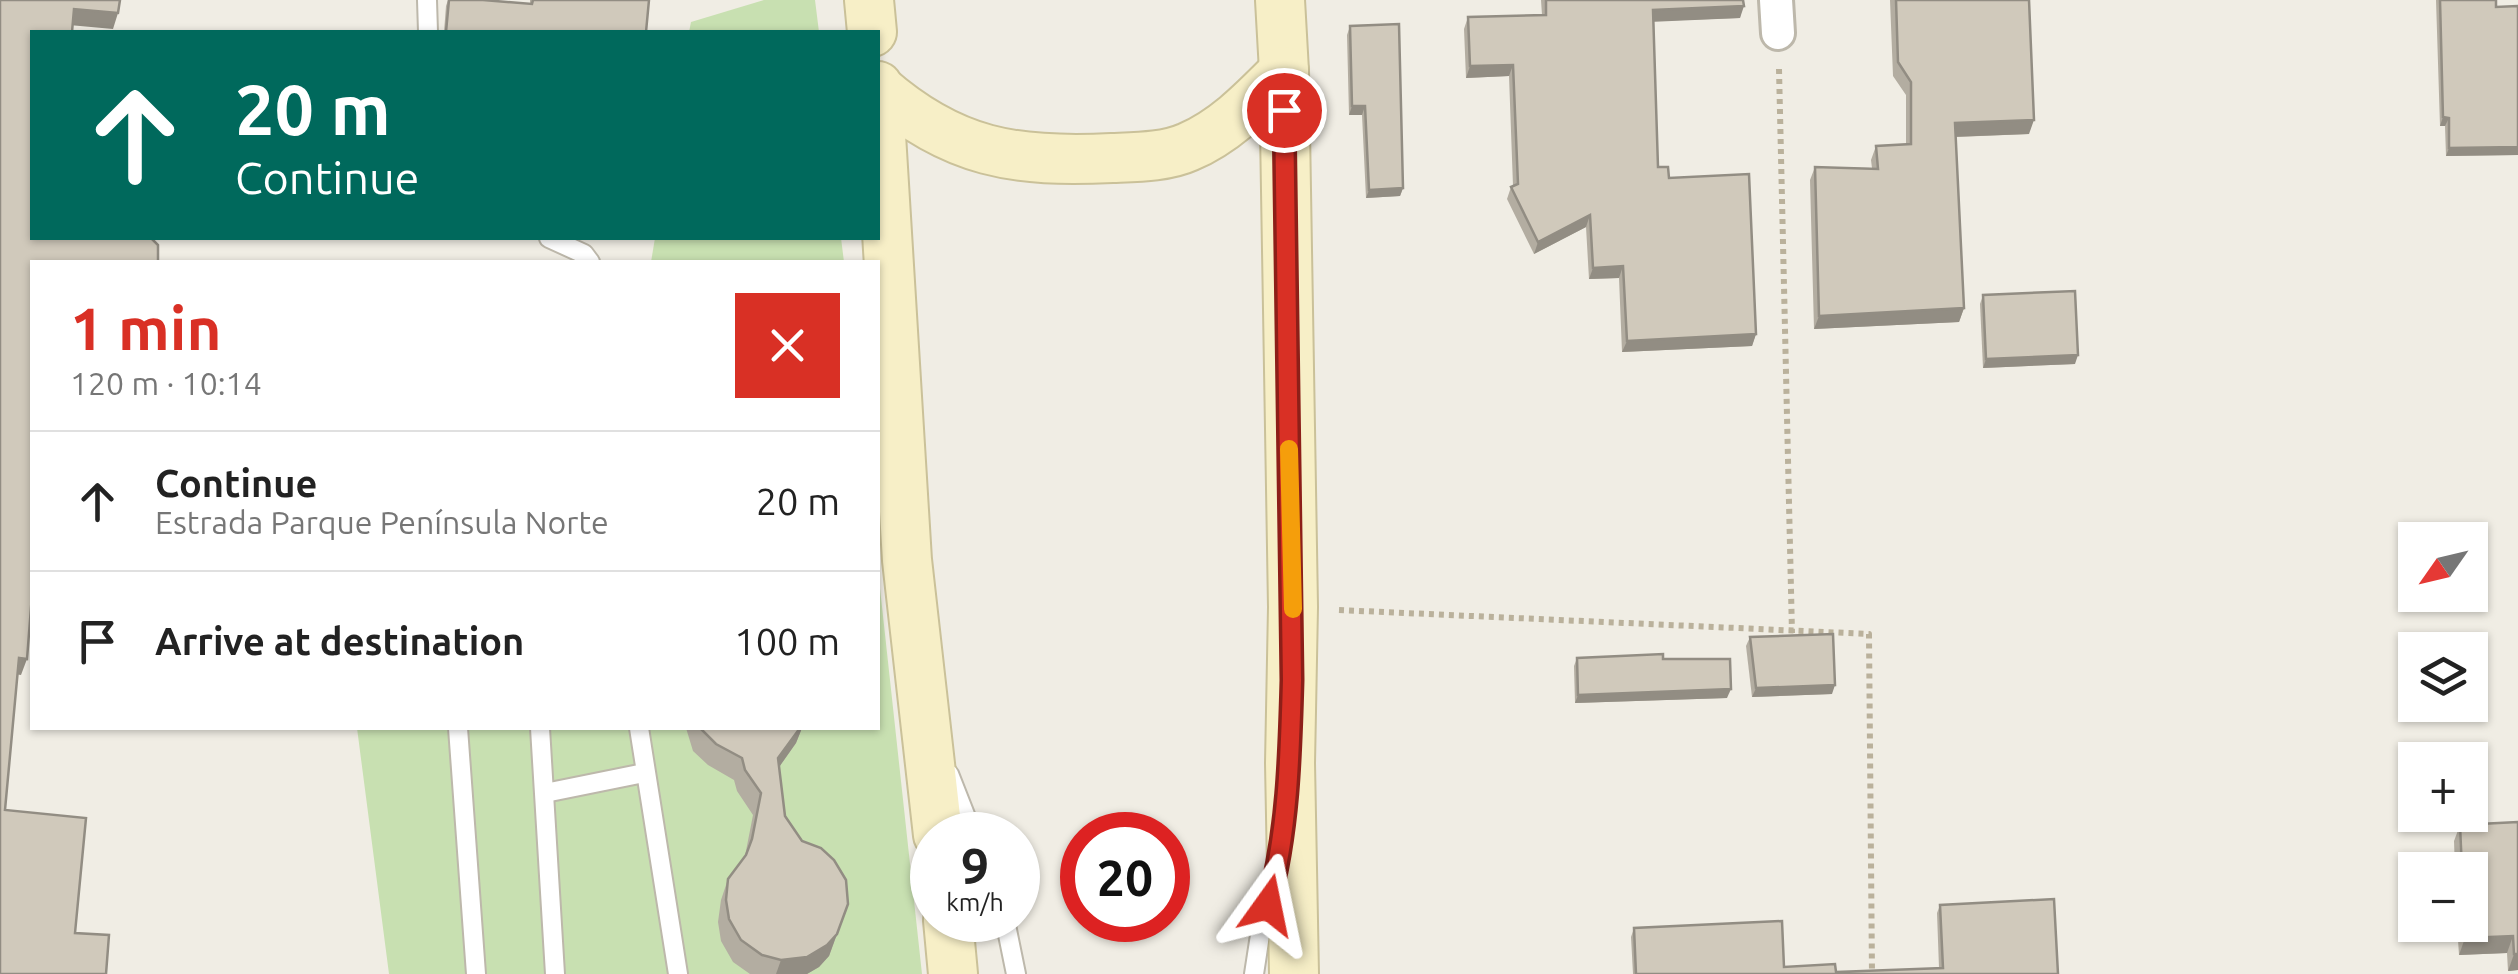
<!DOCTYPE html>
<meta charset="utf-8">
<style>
body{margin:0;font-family:Ubuntu,sans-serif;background:#f6f6f6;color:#222;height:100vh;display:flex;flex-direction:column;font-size:38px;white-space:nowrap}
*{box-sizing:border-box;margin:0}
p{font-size:32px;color:#767676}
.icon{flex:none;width:55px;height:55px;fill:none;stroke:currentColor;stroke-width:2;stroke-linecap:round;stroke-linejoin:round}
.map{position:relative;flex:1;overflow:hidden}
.side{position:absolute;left:30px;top:260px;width:850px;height:470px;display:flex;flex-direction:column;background:#fff;border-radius:0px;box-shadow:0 2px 8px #0004}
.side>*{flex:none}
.hud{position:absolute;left:30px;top:30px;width:850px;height:210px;border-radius:0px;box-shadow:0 2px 8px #0004;background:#00695c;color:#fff;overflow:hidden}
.needle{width:65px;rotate:236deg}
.tools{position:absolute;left:2398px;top:522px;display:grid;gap:20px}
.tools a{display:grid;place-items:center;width:90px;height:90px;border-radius:0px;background:#fff;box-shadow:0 2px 8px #0004;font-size:50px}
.speed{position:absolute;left:910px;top:812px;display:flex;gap:20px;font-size:50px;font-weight:700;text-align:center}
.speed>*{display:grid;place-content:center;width:130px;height:130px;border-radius:50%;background:#fff;box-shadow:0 2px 8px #0004;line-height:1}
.speed small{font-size:25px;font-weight:400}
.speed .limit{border:15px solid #d22;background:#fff;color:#111}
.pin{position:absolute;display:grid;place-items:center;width:85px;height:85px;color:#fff;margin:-42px;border:5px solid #fff;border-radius:50%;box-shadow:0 2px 10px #0007}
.me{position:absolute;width:110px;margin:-55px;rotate:12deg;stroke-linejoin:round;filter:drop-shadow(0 0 8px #0008)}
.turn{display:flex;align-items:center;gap:35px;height:210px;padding:0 40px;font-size:45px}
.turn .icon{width:130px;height:130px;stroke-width:2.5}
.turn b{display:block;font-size:70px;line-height:85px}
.round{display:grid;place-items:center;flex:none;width:105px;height:105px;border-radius:0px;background:#f6f6f6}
.headline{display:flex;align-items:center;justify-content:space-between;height:170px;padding:0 40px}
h1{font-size:60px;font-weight:700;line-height:75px;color:#d93025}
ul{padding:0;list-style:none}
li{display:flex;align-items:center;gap:30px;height:140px;padding:0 40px;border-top:2px solid #e0e0e0}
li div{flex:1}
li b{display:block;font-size:38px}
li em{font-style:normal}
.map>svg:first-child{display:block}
</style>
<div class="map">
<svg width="2518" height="974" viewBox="0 0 2518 974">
<rect width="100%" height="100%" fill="#f0ede4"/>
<g fill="#c8e0b1">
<polygon points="764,0 815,0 819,32 689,32 691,22"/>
<polygon points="655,238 841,238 844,262 651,262"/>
<polygon points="878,570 922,974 389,974 357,728 878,728"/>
</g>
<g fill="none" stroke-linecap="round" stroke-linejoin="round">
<defs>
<g id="lane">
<polyline points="427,0 428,32"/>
<polyline points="549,238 584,254 590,262"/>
<polyline points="458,728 476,974"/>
<polyline points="540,728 555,974"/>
<polyline points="639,728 678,974"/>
<polyline points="949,774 973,835"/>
<polyline points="545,793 644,773"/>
<polyline points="1005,920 1016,974"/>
<polyline points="1254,974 1260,935 1274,882"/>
</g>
<polyline id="street" points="1776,0 1778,33"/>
<g id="secondary">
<polyline points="869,0 872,32"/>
<polyline points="1280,0 1284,71 1293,607 1290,763 1294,974"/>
<polyline points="878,86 907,560 938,835"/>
<path d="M878 88C952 153 1016 163 1112 158 1137 157 1166 157 1188 147 1226 131 1255 100 1284 71"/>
<polyline points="948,920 953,974"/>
</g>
</defs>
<use href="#lane" stroke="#bdb8ab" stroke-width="22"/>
<use href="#street" stroke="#bdb8ab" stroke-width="38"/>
<use href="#secondary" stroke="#cac199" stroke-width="52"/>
<g stroke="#bab19b" stroke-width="6" stroke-dasharray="5 5" stroke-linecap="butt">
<polyline points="1779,69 1792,633"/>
<polyline points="1339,610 1869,634 1872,974"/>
</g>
<use href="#lane" stroke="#fff" stroke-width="18"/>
<use href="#street" stroke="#fff" stroke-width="32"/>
<use href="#secondary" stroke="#f7efc7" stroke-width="48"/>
</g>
<g fill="#b3ada1">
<polygon points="448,0 483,0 530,4 530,0 649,0 646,32 444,32 446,6"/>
<polygon points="1541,0 1743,0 1740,18 1654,21 1658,167 1669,178 1756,334 1752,346 1622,352 1619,278 1589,279 1586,227 1534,254 1507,199 1511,187 1513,186 1509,76 1466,78 1464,29 1468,17 1542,15"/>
<polygon points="1890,0 2029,0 2029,134 1956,137 1964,308 1959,322 1814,329 1810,180 1815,167 1872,168 1871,160 1876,146 1906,144 1906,95 1893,76"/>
<polygon points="2436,0 2496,0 2496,7 2518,6 2518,155 2446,156 2445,126 2440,126"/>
<polygon points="1350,26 1403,188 1400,196 1366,198 1362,115 1349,115 1347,35"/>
<polygon points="1983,295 2075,364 1983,368 1980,304"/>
<polygon points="1750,637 1832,694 1752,697 1746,646"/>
<polygon points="1577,658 1663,659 1727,698 1575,703 1574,666"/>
<polygon points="686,728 802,728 796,743 779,767 785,816 848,904 829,956 819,967 807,974 750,974 733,962 721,941 718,922 721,900 728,879 745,856 753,815 737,791 734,780 708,765 693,751"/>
<polygon points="2518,822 2518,970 2508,971 2507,953 2459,955 2457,925 2470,925 2470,870 2455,870 2454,841 2460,825"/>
<polygon points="1940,905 2058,974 1633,974 1631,937 1634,928 1784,967 1836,972 1939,968 1937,913"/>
</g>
<g fill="#928d83">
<polygon points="1744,6 1740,18 1649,22 1653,10"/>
<polygon points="74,9 118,13 113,29 69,25"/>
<polygon points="1513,65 1509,76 1466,78 1470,66"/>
<polygon points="1352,106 1365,106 1362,115 1349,115"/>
<polygon points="2443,117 2449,118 2445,126 2440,126"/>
<polygon points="2034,120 2029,134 1950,137 1955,123"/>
<polygon points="2518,147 2518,155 2446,156 2449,148"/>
<polygon points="1403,188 1400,196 1366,198 1369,190"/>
<polygon points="1590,215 1586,227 1534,254 1538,242"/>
<polygon points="1623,266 1619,278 1589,279 1593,268"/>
<polygon points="1964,308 1959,322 1814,329 1819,316"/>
<polygon points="1756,334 1752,346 1622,352 1627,341"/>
<polygon points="2078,355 2075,364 1983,368 1986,359"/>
<polygon points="19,658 27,659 21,675 14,674"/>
<polygon points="1835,685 1832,694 1752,697 1756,688"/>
<polygon points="1731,689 1727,698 1575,703 1578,695"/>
<polygon points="800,728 802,728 796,743 770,780 778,758"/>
<polygon points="837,934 829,956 819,967 807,974 776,974 781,960"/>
<polygon points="2513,936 2507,953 2459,955 2465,938"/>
<polygon points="2514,954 2518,954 2518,970 2508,971"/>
</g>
<g fill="#d0c9bb" stroke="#928d83" stroke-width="2.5">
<polygon points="0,0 120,0 118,13 74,9 72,32 32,32 32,238 151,238 158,245 158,262 32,262 32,595 27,659 19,658 5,810 86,818 75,933 109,935 106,974 0,974"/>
<polygon points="449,0 483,0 532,4 533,0 649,0 646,32 446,32"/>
<polygon points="1546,0 1743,0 1744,6 1653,10 1658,167 1668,167 1669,178 1749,174 1756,334 1627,341 1623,266 1593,268 1590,215 1538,242 1511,187 1518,184 1513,65 1470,66 1468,17 1546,15"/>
<polygon points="1896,0 2029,0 2034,120 1955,123 1964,308 1819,316 1815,167 1878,169 1876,146 1911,144 1911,82 1898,62"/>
<polygon points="2440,0 2496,0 2496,7 2518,6 2518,147 2449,148 2449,118 2443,117"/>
<polygon points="1399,24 1403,188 1369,190 1365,106 1352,106 1350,26"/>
<polygon points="2075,291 2078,355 1986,359 1983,295"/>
<polygon points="1833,634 1835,685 1756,688 1750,637"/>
<polygon points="1663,654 1663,659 1730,659 1731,689 1578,695 1577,658"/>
<polygon points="700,728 800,728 778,758 785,816 802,841 821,848 834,860 846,880 848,904 837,934 827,945 807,957 781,960 762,955 741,940 729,919 726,900 728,879 746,855 752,839 761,793 745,770 742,758 716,744"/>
<polygon points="2518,822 2518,954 2514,954 2513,936 2465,938 2464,925 2470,925 2470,870 2462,870 2460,825"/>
<polygon points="2054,899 2058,974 1636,974 1634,928 1782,921 1784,967 1835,964 1836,972 1943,968 1940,905"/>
</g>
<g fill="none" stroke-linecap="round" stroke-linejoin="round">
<defs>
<path id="route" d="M1268 905C1288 833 1290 755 1292 680L1284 110"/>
</defs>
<use href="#route" stroke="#8d1f18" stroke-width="25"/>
<use href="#route" stroke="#d93025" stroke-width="18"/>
<polyline stroke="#f59e0b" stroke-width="18" points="1289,449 1293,609"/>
</g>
</svg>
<div class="tools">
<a><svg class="needle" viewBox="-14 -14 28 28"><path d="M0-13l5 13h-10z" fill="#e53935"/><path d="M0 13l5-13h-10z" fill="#767676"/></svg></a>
<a><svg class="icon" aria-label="layers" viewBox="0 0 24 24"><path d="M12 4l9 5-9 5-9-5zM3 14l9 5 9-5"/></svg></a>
<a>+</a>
<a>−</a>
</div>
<div class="speed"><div>9<small>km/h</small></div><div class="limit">20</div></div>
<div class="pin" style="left:1284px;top:110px;background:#d93025"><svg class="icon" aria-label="arrive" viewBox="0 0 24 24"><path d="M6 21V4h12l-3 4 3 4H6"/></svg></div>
<svg class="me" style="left:1268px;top:905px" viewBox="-20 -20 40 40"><path d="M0-17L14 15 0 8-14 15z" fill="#d93025" stroke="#fff" stroke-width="4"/></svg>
<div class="hud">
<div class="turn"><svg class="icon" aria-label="ahead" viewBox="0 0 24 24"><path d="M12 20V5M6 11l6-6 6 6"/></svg><div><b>20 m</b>Continue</div></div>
</div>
<section class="side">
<div class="headline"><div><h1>1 min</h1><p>120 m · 10:14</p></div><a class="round" style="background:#d93025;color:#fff"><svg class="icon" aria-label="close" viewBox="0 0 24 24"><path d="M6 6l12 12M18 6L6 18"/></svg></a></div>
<ul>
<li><svg class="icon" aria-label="ahead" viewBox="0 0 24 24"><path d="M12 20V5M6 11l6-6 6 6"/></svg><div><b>Continue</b><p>Estrada Parque Península Norte</p></div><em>20 m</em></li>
<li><svg class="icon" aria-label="arrive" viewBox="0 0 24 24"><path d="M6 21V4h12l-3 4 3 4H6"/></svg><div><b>Arrive at destination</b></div><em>100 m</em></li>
</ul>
</section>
</div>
